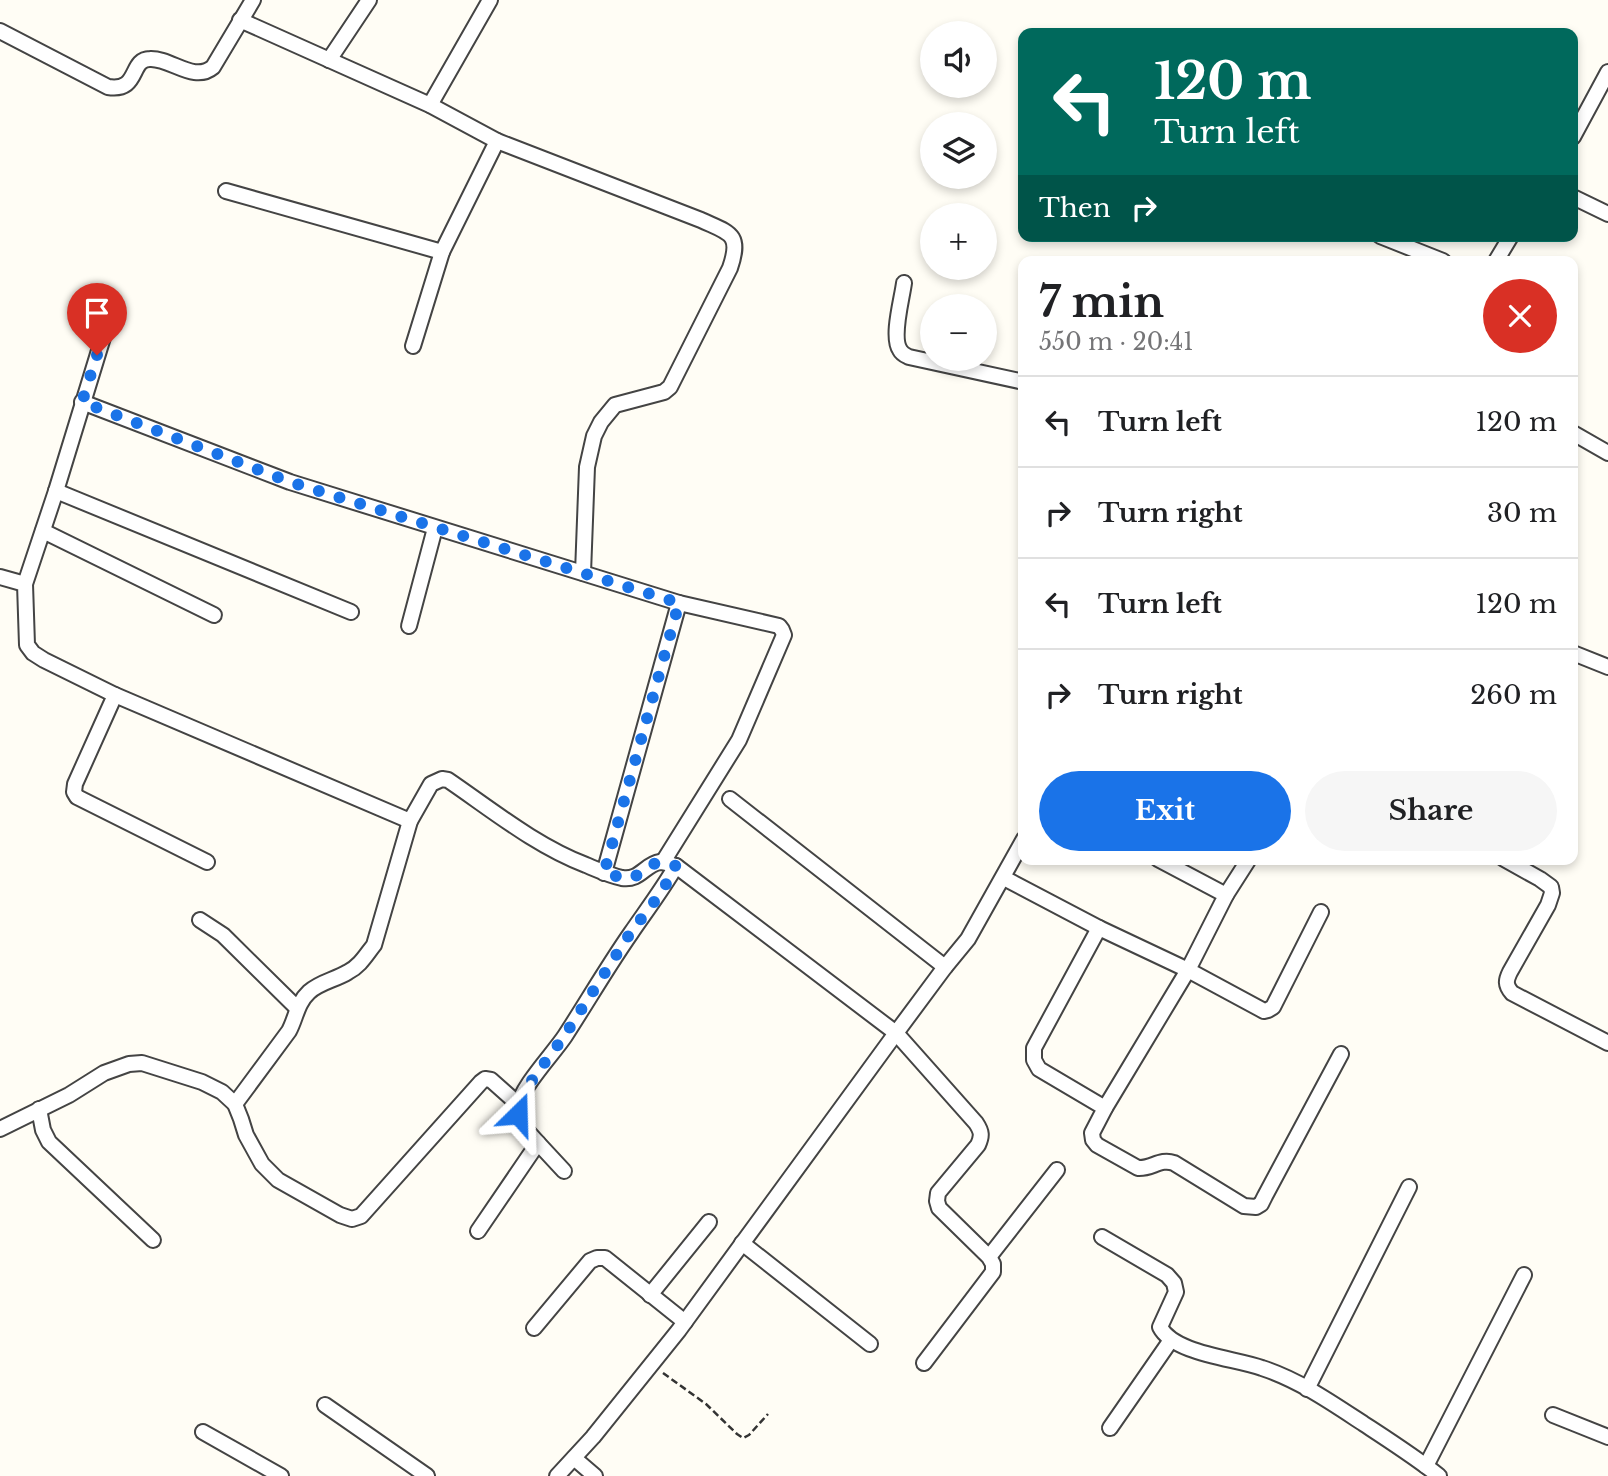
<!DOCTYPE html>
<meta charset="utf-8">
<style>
body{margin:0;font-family:"Libre Baskerville",serif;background:#f6f6f6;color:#202124;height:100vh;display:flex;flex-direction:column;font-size:26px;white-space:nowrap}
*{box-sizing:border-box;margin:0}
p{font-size:23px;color:#757577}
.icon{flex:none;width:38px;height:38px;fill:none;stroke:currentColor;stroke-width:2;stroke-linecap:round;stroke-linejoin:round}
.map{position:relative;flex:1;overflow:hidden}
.side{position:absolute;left:1018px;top:256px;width:560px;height:609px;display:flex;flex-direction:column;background:#fff;border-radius:14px;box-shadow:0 4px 10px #0003}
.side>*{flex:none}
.top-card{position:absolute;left:1018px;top:28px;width:560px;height:214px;border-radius:14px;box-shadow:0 4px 10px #0003;background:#00695c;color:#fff;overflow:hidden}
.controls{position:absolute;left:920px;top:21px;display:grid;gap:14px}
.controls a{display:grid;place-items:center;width:77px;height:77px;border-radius:50%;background:#fff;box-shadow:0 4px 10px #0003;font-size:35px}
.pin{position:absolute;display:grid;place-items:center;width:60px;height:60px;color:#fff;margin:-72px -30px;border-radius:50% 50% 50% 0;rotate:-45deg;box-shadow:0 0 7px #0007}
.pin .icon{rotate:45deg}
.me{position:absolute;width:77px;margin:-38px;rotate:22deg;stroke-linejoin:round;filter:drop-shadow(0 0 5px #0008)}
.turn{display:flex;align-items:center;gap:24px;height:147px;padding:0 21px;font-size:32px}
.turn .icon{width:91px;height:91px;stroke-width:2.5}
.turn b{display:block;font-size:49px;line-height:60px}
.then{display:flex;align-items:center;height:66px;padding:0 21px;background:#0003;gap:14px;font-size:26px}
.round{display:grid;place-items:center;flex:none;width:74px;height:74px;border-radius:37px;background:#f6f6f6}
.head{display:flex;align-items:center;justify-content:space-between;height:119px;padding:0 21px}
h1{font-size:42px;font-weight:800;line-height:52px}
.primary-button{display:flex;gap:14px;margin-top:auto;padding:14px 21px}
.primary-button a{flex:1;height:80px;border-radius:42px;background:#1a73e8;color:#fff;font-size:28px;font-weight:800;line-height:80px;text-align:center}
.primary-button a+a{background:#f6f6f6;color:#202124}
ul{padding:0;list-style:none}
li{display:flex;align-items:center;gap:21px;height:91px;padding:0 21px;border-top:2px solid #e0e0e0}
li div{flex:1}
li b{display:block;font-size:26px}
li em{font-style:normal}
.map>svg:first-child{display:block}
</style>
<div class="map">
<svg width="1608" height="1476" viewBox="0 0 1608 1476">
<rect width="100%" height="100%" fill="#fffdf5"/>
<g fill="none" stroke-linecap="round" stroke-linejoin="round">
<defs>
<g id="minor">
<path d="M0 31 108 87C140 92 129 59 150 59 171 58 194 83 213 67L253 0"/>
<polyline points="329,60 369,0"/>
<polyline points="430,105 490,0"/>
<polyline points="1573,137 1608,72"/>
<path d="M497 141 701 220C729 233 742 233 730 268L670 387 664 392 615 405 601 422 594 436 587 467 583 573"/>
<polyline points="226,191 442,252 497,141 430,105 240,20"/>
<polyline points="1573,197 1608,214"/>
<polyline points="1380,236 1443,261"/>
<polyline points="1496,261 1511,236"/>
<path d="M904 283C902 299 891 337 900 350 902 354 905 355 909 357L1024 382"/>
<polyline points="413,346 442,252"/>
<polyline points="82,402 290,482 679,603 604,873"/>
<polyline points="1573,433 1608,453"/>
<polyline points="56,491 351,612"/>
<polyline points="43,531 214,615"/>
<polyline points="0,577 25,584 27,645 33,653 44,660 115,695 75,784 74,792 77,797 207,862"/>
<polyline points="25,584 56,491 105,331"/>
<polyline points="409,626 435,528"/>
<polyline points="1573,653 1608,667"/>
<polyline points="115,695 410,821"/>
<polyline points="730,799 945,967"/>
<polyline points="1158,859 1226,895 1188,970 1264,1011 1268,1010 1273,1007 1321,912"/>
<path d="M1504 859 1540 879 1551 887 1552 893 1548 905 1510 972C1506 980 1505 985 1512 993L1608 1043"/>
<polyline points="663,862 739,740 784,635 782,630 779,626 679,603"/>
<path d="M1004 878 1099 928 1188 970 1105 1108 1092 1133 1093 1140 1097 1145 1138 1168C1152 1169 1160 1158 1174 1163L1244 1206 1256 1207 1261 1204 1265 1196 1341 1054"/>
<polyline points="1226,895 1249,859"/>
<polyline points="200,920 223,935 297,1008"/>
<polyline points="1099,928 1034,1048 1034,1060 1039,1069 1105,1108"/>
<path d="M235 1104 289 1031C296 1018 297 1003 309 992 320 982 335 980 348 972 360 966 366 955 374 945L410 821 431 784 442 779 448 780C492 810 536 846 586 865 598 870 609 875 622 878 640 881 645 864 660 862 666 862 671 865 676 866L896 1033 976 1123C982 1132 982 1136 978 1145L938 1193 937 1201 939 1208 989 1257 993 1264V1272L924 1363"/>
<polyline points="39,1109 43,1130 49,1142 153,1240"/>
<polyline points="0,1129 69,1095 104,1073 129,1064 142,1063 202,1082 222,1092 235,1104 241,1119 246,1135 262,1164 278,1180 340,1215 352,1219 361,1216 481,1082 485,1079 491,1080 518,1104"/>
<polyline points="538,1143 564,1171"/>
<path d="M478 1231 538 1143C529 1133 516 1121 518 1107 521 1087 553 1054 565 1036 587 1002 608 966 631 933 646 911 662 890 676 866"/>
<path d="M1102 1237 1167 1275 1174 1283 1176 1292 1160 1327C1174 1354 1234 1358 1262 1368 1299 1380 1332 1403 1364 1424 1390 1441 1415 1457 1439 1476"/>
<polyline points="742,1243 870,1344"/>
<polyline points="989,1257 1057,1170"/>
<polyline points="650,1295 709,1222"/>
<polyline points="534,1328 590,1261 597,1258 605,1258 685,1322"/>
<polyline points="1307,1389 1409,1187"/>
<polyline points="325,1405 427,1476"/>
<polyline points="1553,1415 1608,1437"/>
<polyline points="1110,1428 1171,1340"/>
<polyline points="203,1432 281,1476"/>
<polyline points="574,1458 595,1476"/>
<polyline points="1426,1466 1524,1275"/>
<polyline points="557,1476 593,1437 679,1330 896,1033 945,967 968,939 1024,839"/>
</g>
</defs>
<use href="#minor" stroke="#444" stroke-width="18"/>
<polyline stroke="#333" stroke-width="2.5" stroke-dasharray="7 3.5" stroke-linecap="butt" points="663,1373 706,1404 737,1434 743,1438 749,1435 768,1414"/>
<use href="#minor" stroke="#fff" stroke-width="14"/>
</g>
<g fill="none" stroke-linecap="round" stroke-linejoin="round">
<polyline stroke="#1a73e8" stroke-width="12" stroke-dasharray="0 21.6" points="97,355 82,402 290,482 679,603 604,873 624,878 633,878 653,864 663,862 676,866 661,893 631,932 563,1038 534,1077 518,1104 518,1114"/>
</g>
</svg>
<div class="controls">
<a><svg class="icon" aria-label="sound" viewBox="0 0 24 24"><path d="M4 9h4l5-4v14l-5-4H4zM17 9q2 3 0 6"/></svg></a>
<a><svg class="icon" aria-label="layers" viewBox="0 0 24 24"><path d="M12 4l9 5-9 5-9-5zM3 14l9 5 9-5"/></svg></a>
<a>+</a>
<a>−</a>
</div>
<div class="pin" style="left:97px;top:355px;background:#d93025"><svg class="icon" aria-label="arrive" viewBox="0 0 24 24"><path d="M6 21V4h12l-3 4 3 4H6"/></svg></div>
<svg class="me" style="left:518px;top:1114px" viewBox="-20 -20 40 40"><path d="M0-17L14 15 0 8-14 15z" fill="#1a73e8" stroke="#fff" stroke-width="4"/></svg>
<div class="top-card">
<div class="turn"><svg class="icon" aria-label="left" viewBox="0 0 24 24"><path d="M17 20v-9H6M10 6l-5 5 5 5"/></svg><div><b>120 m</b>Turn left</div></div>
<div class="then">Then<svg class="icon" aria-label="right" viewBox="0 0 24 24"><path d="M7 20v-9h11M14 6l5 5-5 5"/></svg></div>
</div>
<section class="side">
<div class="head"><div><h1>7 min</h1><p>550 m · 20:41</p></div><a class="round" style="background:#d93025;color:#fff"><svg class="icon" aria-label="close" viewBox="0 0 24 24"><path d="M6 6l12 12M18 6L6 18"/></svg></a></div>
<ul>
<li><svg class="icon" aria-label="left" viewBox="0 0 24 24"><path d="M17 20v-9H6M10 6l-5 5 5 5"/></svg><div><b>Turn left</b></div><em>120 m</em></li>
<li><svg class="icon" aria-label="right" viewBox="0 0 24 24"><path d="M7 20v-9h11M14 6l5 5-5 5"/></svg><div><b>Turn right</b></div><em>30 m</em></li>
<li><svg class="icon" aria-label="left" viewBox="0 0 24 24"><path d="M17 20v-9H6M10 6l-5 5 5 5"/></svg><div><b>Turn left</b></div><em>120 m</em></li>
<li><svg class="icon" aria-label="right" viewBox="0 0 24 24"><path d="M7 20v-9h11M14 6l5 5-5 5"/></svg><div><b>Turn right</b></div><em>260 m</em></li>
</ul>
<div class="primary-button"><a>Exit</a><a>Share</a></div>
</section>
</div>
